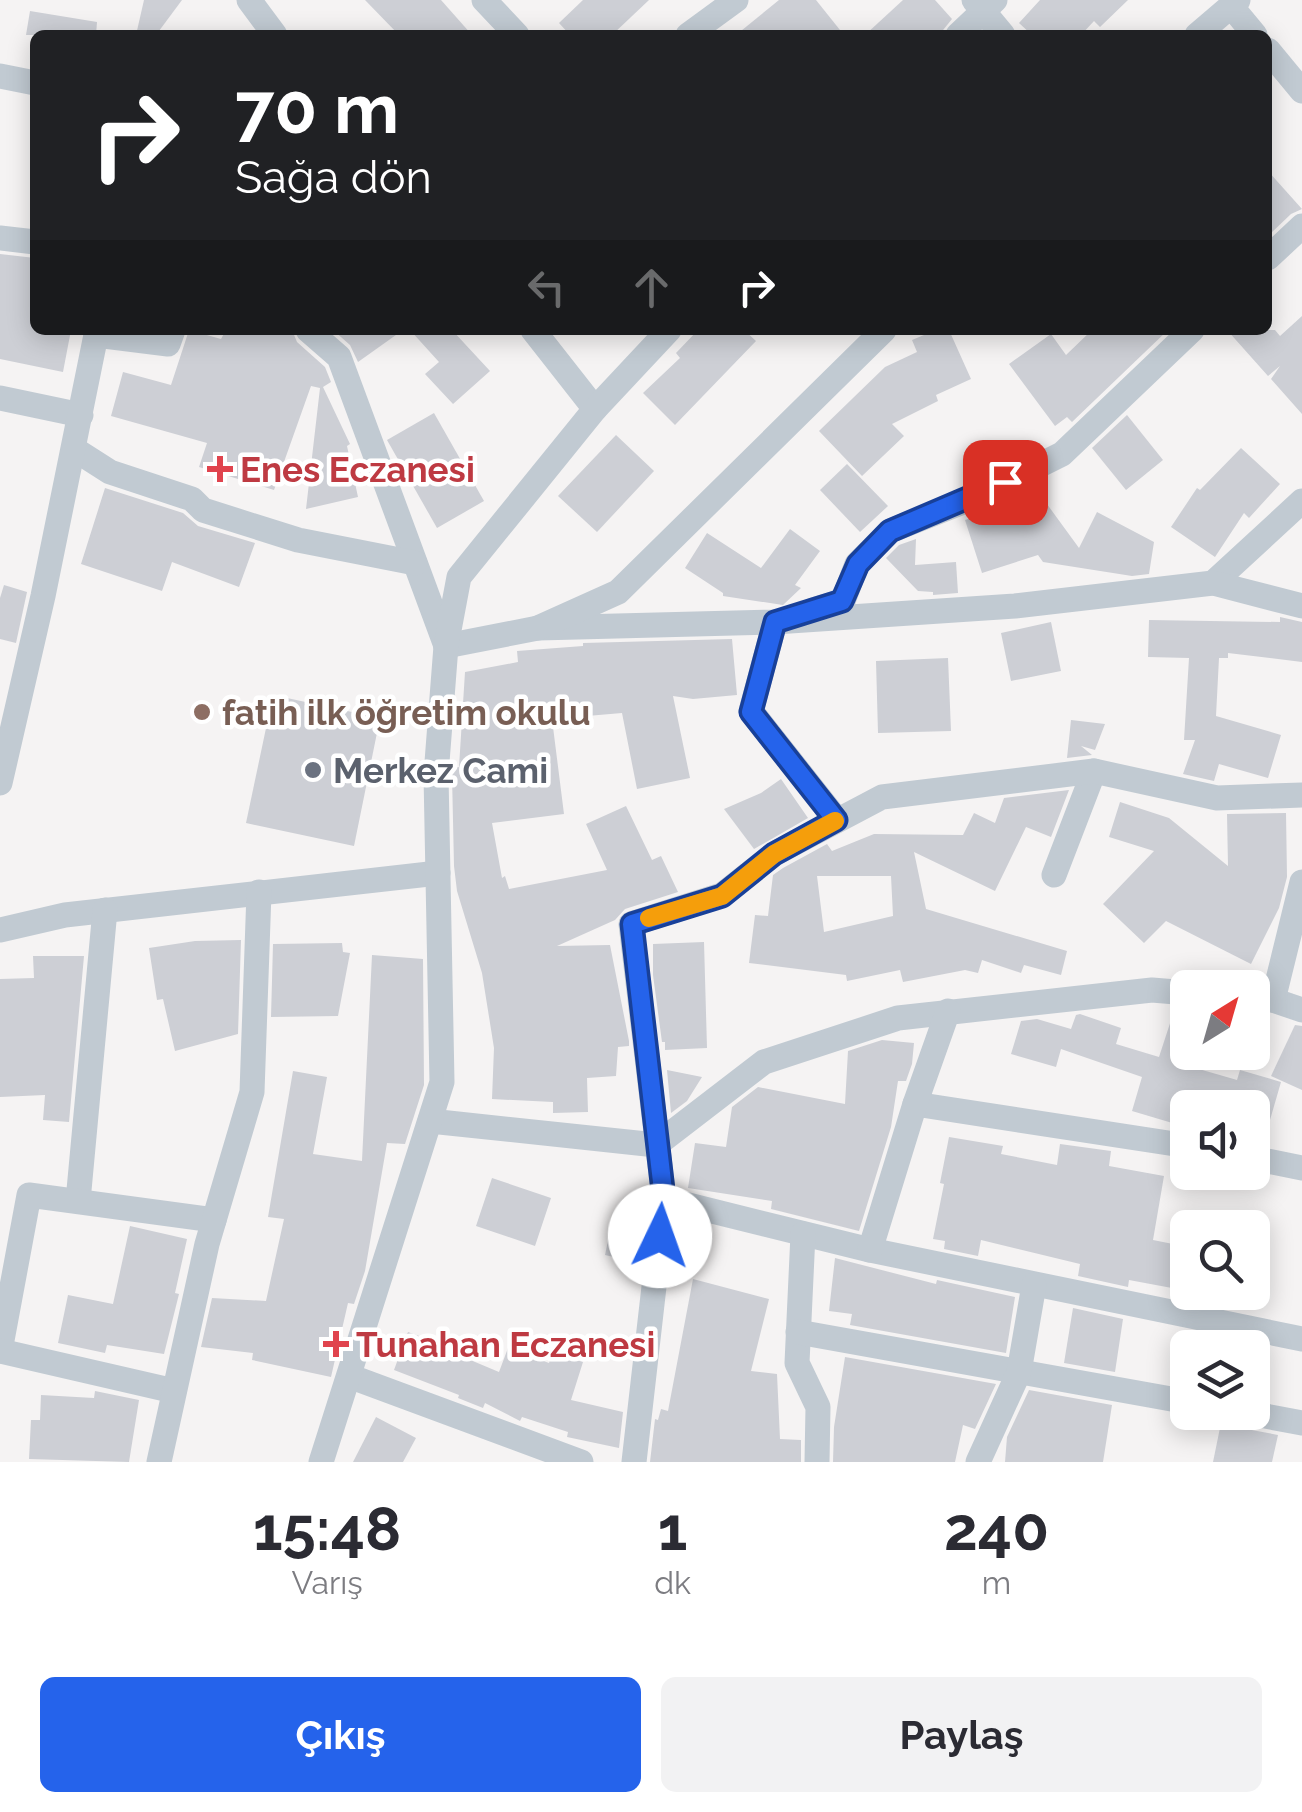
<!DOCTYPE html>
<html lang="tr">
<meta charset="utf-8">
<style>
body{margin:0;font-family:Raleway,sans-serif;background:#f2f2f3;color:#2b2b33;height:100vh;display:flex;flex-direction:column;font-size:38px;white-space:nowrap}
*{box-sizing:border-box;margin:0}
p{font-size:32px;color:#7c7c81}
.icon{flex:none;width:55px;height:55px;fill:none;stroke:currentColor;stroke-width:2;stroke-linecap:round;stroke-linejoin:round}
.map{position:relative;height:1462px;overflow:hidden}
.details{display:flex;flex-direction:column;background:#fff;flex:1}
.details>*{flex:none}
.banner{position:absolute;left:30px;top:30px;width:1242px;height:305px;border-radius:15px;box-shadow:0 5px 25px #0003;background:#202124;color:#fff;overflow:hidden}
.needle{width:65px;rotate:37deg}
.buttons{position:absolute;left:1170px;top:970px;display:grid;gap:20px}
.buttons a{display:grid;place-items:center;width:100px;height:100px;border-radius:15px;background:#fff;box-shadow:0 5px 25px #0003;font-size:50px}
.pin{position:absolute;display:grid;place-items:center;width:85px;height:85px;color:#fff;margin:-42px;border-radius:20px;box-shadow:0 5px 15px #0006}
.me{position:absolute;width:110px;margin:-55px;rotate:3deg;stroke-linejoin:round;filter:drop-shadow(0 0 8px #0008)}
.turn{display:flex;align-items:center;gap:35px;height:210px;padding:0 40px;font-size:45px}
.turn .icon{width:130px;height:130px;stroke-width:2.5}
.turn b{display:block;font-size:70px;line-height:85px}
.lanes{display:flex;align-items:center;height:95px;padding:0 40px;background:#0003;justify-content:center;gap:50px;direction:ltr}
.lanes .off{opacity:.35}
.eta{display:flex;justify-content:space-evenly;align-items:center;height:170px;text-align:center}
.eta b{font-size:60px;font-weight:700;line-height:70px}
.button{display:flex;gap:20px;margin-top:auto;padding:20px 40px}
.button a{flex:1;height:115px;border-radius:15px;background:#2563eb;color:#fff;font-size:40px;font-weight:700;line-height:115px;text-align:center}
.button a+a{background:#f2f2f3;color:#2b2b33}
.map>svg:first-child{display:block}
</style>
<div class="map">
<svg width="1302" height="1462" viewBox="0 0 1302 1462">
<rect width="100%" height="100%" fill="#f5f3f3"/>
<g fill="#cdcfd5" fill-rule="evenodd">
<polygon points="144,0 182,0 156,35 136,35"/>
<polygon points="365,0 441,0 472,35 399,35"/>
<polygon points="583,0 649,0 612,35 570,35 559,23"/>
<polygon points="779,0 816,0 844,35 736,35"/>
<polygon points="903,0 935,0 952,19 939,35 865,35"/>
<polygon points="1040,0 1128,0 1100,27 1094,21 1081,35 1032,35 1019,23"/>
<polygon points="30,11 97,22 96,35 26,35"/>
<polygon points="1268,171 1302,209 1291,214 1268,236"/>
<polygon points="0,254 35,258 35,330 71,330 63,372 0,359"/>
<polygon points="1302,316 1302,414 1271,379 1280,366 1268,376 1227,330 1275,330 1280,336"/>
<polygon points="189,330 221,339 226,330 292,330 297,342 325,367 331,382 323,387 350,444 347,446 358,497 306,509 320,388 311,386 274,490 199,467 207,443 111,416 123,372 171,385"/>
<polygon points="333,330 403,330 358,362 350,345"/>
<polygon points="410,330 452,330 490,371 453,404 425,374 439,362"/>
<polygon points="698,330 744,330 756,341 675,425 643,393 680,358 676,353"/>
<polygon points="936,330 949,330 971,379 936,395 938,401 892,424 904,436 862,476 819,431 885,367 917,352 912,340"/>
<polygon points="1092,330 1168,330 1072,422 1067,417 1055,426 1009,364 1051,334 1066,355"/>
<polygon points="434,413 484,501 437,528 387,440"/>
<polygon points="1127,415 1163,460 1126,490 1092,448"/>
<polygon points="616,435 654,471 597,532 558,496"/>
<polygon points="1241,448 1280,484 1249,518 1244,513 1215,557 1171,527 1197,488 1200,490"/>
<polygon points="847,464 888,506 860,532 820,490"/>
<polygon points="105,488 183,513 198,526 255,543 239,587 172,562 162,591 81,564"/>
<polygon points="1036,489 1079,548 1097,512 1154,542 1149,574 1132,576 1043,562 1038,555 982,573 965,520 1014,505"/>
<polygon points="790,529 820,551 795,585 801,588 783,605 723,596 723,593 685,568 707,533 761,568"/>
<polygon points="916,539 915,565 956,562 958,593 933,595 933,592 918,591 886,558 899,545"/>
<polygon points="4,585 27,592 16,643 0,639 0,598"/>
<polygon points="1280,617 1302,622 1302,662 1228,653 1228,658 1219,658 1216,716 1281,735 1268,778 1219,764 1214,781 1183,774 1195,740 1184,740 1189,658 1148,657 1149,620 1280,622"/>
<polygon points="1051,622 1061,671 1011,681 1001,633"/>
<polygon points="732,639 737,695 693,699 673,696 690,778 637,789 622,713 552,719 564,814 492,823 502,878 505,876 509,889 607,870 586,824 626,806 652,860 661,856 678,892 625,909 615,920 557,946 610,945 629,1041 629,1046 618,1047 616,1076 587,1078 588,1112 553,1113 553,1102 492,1099 494,1048 482,973 457,891 454,866 452,775 453,768 459,767 465,672 518,662 517,651 583,646 583,643"/>
<polygon points="948,658 951,731 878,733 876,661"/>
<polygon points="273,695 380,718 354,846 246,823"/>
<polygon points="1071,720 1105,724 1095,750 1081,746 1092,755 1067,758"/>
<polygon points="781,779 808,818 754,849 724,809 761,793"/>
<path d="M1069 790 1051 837 1026 827 995 891 914 852 926 909 1067 951 1061 975 1024 965 1021 973 982 960 978 973 965 970 903 982 900 970 847 981 846 975 749 963 755 915 768 916 773 875 783 868 827 844 832 851 874 834 963 835 974 813 995 823 1004 798ZM817 876H891L893 916 824 932Z"/>
<polygon points="1120,802 1169,818 1228,866 1227,814 1286,813 1287,877 1279,908 1251,964 1166,921 1144,943 1103,904 1154,851 1109,837"/>
<polygon points="241,940 238,1034 175,1051 163,999 157,1000 149,948 195,941"/>
<polygon points="704,942 707,1048 665,1050 665,1042 662,1042 653,975 653,944"/>
<polygon points="342,943 343,952 350,953 338,1016 271,1017 273,944"/>
<polygon points="372,955 423,959 424,1085 405,1144 387,1143 365,1271 354,1304 348,1303 331,1377 252,1360 253,1353 201,1347 212,1298 266,1301 284,1219 268,1217 293,1071 327,1077 313,1154 362,1161"/>
<polygon points="33,956 84,956 69,1122 43,1120 45,1095 0,1097 0,979 34,978"/>
<polygon points="1175,1008 1188,1009 1188,1052 1196,1052 1192,1067 1237,1080 1240,1070 1281,1082 1263,1144 1252,1142 1252,1108 1184,1108 1179,1125 1132,1111 1142,1077 1061,1049 1056,1067 1011,1054 1021,1021 1037,1019 1071,1029 1076,1015 1080,1014 1121,1028 1116,1044 1159,1057"/>
<polygon points="1295,1025 1302,1026 1302,1090 1271,1076"/>
<polygon points="882,1040 914,1043 912,1064 906,1081 898,1081 891,1127 859,1231 771,1209 772,1201 688,1188 695,1143 726,1147 732,1107 758,1087 845,1104 848,1051"/>
<polygon points="667,1070 702,1077 687,1101 671,1113"/>
<polygon points="949,1137 1003,1146 1001,1154 1057,1165 1060,1144 1111,1151 1109,1166 1164,1176 1153,1240 1188,1247 1188,1291 1129,1280 1128,1287 1078,1276 1080,1264 981,1240 978,1256 944,1249 945,1241 933,1239 944,1184 940,1183"/>
<polygon points="492,1178 551,1198 535,1246 476,1226"/>
<polygon points="614,1212 645,1219 640,1263 605,1255"/>
<polygon points="130,1226 187,1239 175,1293 179,1294 164,1354 107,1345 105,1353 58,1343 68,1295 113,1304"/>
<polygon points="835,1258 936,1284 937,1280 1015,1297 1006,1353 850,1325 852,1314 829,1311"/>
<polygon points="693,1279 769,1299 751,1371 777,1374 780,1439 801,1440 801,1462 650,1462 655,1419 658,1420 661,1409 668,1411"/>
<polygon points="1073,1308 1123,1319 1115,1372 1064,1363"/>
<polygon points="408,1332 458,1350 456,1354 499,1372 508,1348 549,1363 552,1353 583,1362 571,1400 623,1412 619,1448 567,1437 568,1432 522,1417 520,1421 485,1403 483,1408 458,1398 459,1395 394,1370"/>
<polygon points="845,1357 996,1384 975,1429 963,1425 955,1462 833,1462 834,1427"/>
<polygon points="1029,1390 1112,1405 1103,1462 1005,1462 1007,1437"/>
<polygon points="95,1391 139,1400 129,1462 29,1459 31,1420 40,1420 41,1395 94,1398"/>
<polygon points="376,1417 416,1438 403,1462 353,1462"/>
<polygon points="1222,1418 1241,1428 1278,1435 1272,1462 1213,1462"/>
</g>
<g fill="none" stroke-linecap="round" stroke-linejoin="round">
<g stroke="#c1cad2" stroke-width="25">
<polyline points="249,0 275,35"/>
<polyline points="484,0 517,35"/>
<polyline points="974,0 1003,35"/>
<polyline points="1231,6 1255,35"/>
<polyline points="688,35 736,0"/>
<polyline points="958,35 995,0"/>
<polyline points="1197,35 1238,0"/>
<polyline points="1268,50 1302,91"/>
<polyline points="0,76 35,83"/>
<polyline points="0,238 35,242"/>
<polyline points="1268,258 1302,226"/>
<polyline points="308,330 339,357 446,646"/>
<polyline points="533,330 595,409"/>
<polyline points="96,335 168,344 173,330"/>
<polyline points="0,398 81,415"/>
<polyline points="74,449 110,472 192,499 203,510 298,540 415,563"/>
<polyline points="1213,583 1302,501"/>
<polyline points="813,610 843,601 857,564 890,531 976,497 1062,454 1192,330"/>
<polyline points="775,622 751,711 837,820"/>
<polyline points="538,628 775,622 1015,606 1213,583 1302,606"/>
<polyline points="446,646 538,628 618,592 884,330"/>
<polyline points="0,783 43,596 97,330"/>
<polyline points="1054,875 1094,771"/>
<polyline points="0,930 65,915 438,873"/>
<polyline points="1252,998 1273,1000 1302,1010"/>
<polyline points="1273,1000 1302,882"/>
<polyline points="915,1104 1188,1146"/>
<polyline points="430,1121 656,1145 764,1062 898,1018 1152,990 1188,993"/>
<polyline points="1252,1158 1302,1168"/>
<polyline points="664,1199 870,1250 1302,1339"/>
<polyline points="78,1201 105,910"/>
<polyline points="803,1234 797,1363 818,1407 817,1462"/>
<polyline points="870,1250 915,1104 948,1011"/>
<polyline points="798,1332 1188,1402"/>
<polyline points="0,1351 29,1195 214,1220"/>
<polyline points="0,1351 174,1391"/>
<polyline points="349,1376 581,1462"/>
<polyline points="1244,1412 1302,1423"/>
<polyline points="159,1462 207,1244 252,1092 259,892"/>
<polyline points="321,1462 442,1082 436,775 446,646 459,577 595,409 669,330"/>
<polyline points="634,1462 664,1199 631,924 722,895 774,854 882,797 1094,771 1217,798 1302,795"/>
<polyline points="978,1462 1019,1372 1034,1285"/>
</g>
</g>
<g fill="none" stroke-linecap="round" stroke-linejoin="round">
<defs>
<polyline id="route" points="660,1236 664,1199 632,924 722,896 774,854 836,820 751,712 775,622 842,601 858,564 890,531 1005,482"/>
</defs>
<use href="#route" stroke="#184099" stroke-width="25"/>
<use href="#route" stroke="#2563eb" stroke-width="18"/>
<polyline stroke="#f59e0b" stroke-width="18" points="649,918 722,896 774,854 835,821"/>
</g>
<g fill="#e0444e" stroke="#fff" stroke-width="4">
<path d="M215 454h10v10h10v10h-10v10h-10v-10h-10v-10h10z"/>
<path d="M331 1329h10v10h10v10h-10v10h-10v-10h-10v-10h10z"/>
</g>
<circle fill="#8d6e63" stroke="#fff" stroke-width="4" cx="202" cy="712" r="10"/>
<circle fill="#6b7280" stroke="#fff" stroke-width="4" cx="313" cy="770" r="10"/>
<g text-anchor="middle" dominant-baseline="central" stroke-width="9" stroke-linejoin="round" paint-order="stroke">
<g font-size="35" font-weight="bold" fill="#be3a42" stroke="#fff" text-anchor="start">
<text x="240" y="469">Enes Eczanesi</text>
<text x="356" y="1344">Tunahan Eczanesi</text>
</g>
<g font-size="35" font-weight="bold" fill="#785e54" stroke="#fff" text-anchor="start">
<text x="222" y="712">fatih ilk öğretim okulu</text>
</g>
<g font-size="35" font-weight="bold" fill="#5b616d" stroke="#fff" text-anchor="start">
<text x="333" y="770">Merkez Cami</text>
</g>
</g>
</svg>
<div class="buttons">
<a><svg class="needle" viewBox="-14 -14 28 28"><path d="M0-13l5 13h-10z" fill="#e53935"/><path d="M0 13l5-13h-10z" fill="#7c7c81"/></svg></a>
<a><svg class="icon" aria-label="sound" viewBox="0 0 24 24"><path d="M4 9h4l5-4v14l-5-4H4zM17 9q2 3 0 6"/></svg></a>
<a><svg class="icon" aria-label="search" viewBox="0 0 24 24"><circle cx="10" cy="10" r="6"/><path d="M15 15l6 6"/></svg></a>
<a><svg class="icon" aria-label="layers" viewBox="0 0 24 24"><path d="M12 4l9 5-9 5-9-5zM3 14l9 5 9-5"/></svg></a>
</div>
<div class="pin" style="left:1005px;top:482px;background:#d93025"><svg class="icon" aria-label="arrive" viewBox="0 0 24 24"><path d="M6 21V4h12l-3 4 3 4H6"/></svg></div>
<svg class="me" style="left:660px;top:1236px" viewBox="-20 -20 40 40"><circle r="19" fill="#fff"/><path d="M0-13L10 11 0 6-10 11z" fill="#2563eb"/></svg>
<div class="banner">
<div class="turn"><svg class="icon" aria-label="right" viewBox="0 0 24 24"><path d="M7 20v-9h11M14 6l5 5-5 5"/></svg><div><b>70 m</b>Sağa dön</div></div>
<div class="lanes"><svg class="icon off" aria-label="left" viewBox="0 0 24 24"><path d="M17 20v-9H6M10 6l-5 5 5 5"/></svg><svg class="icon off" aria-label="ahead" viewBox="0 0 24 24"><path d="M12 20V5M6 11l6-6 6 6"/></svg><svg class="icon" aria-label="right" viewBox="0 0 24 24"><path d="M7 20v-9h11M14 6l5 5-5 5"/></svg></div>
</div>
</div>
<section class="details">
<div class="eta">
<div><b>15:48</b><p>Varış</p></div>
<div><b>1</b><p>dk</p></div>
<div><b>240</b><p>m</p></div>
</div>
<div class="button"><a>Çıkış</a><a>Paylaş</a></div>
</section>
